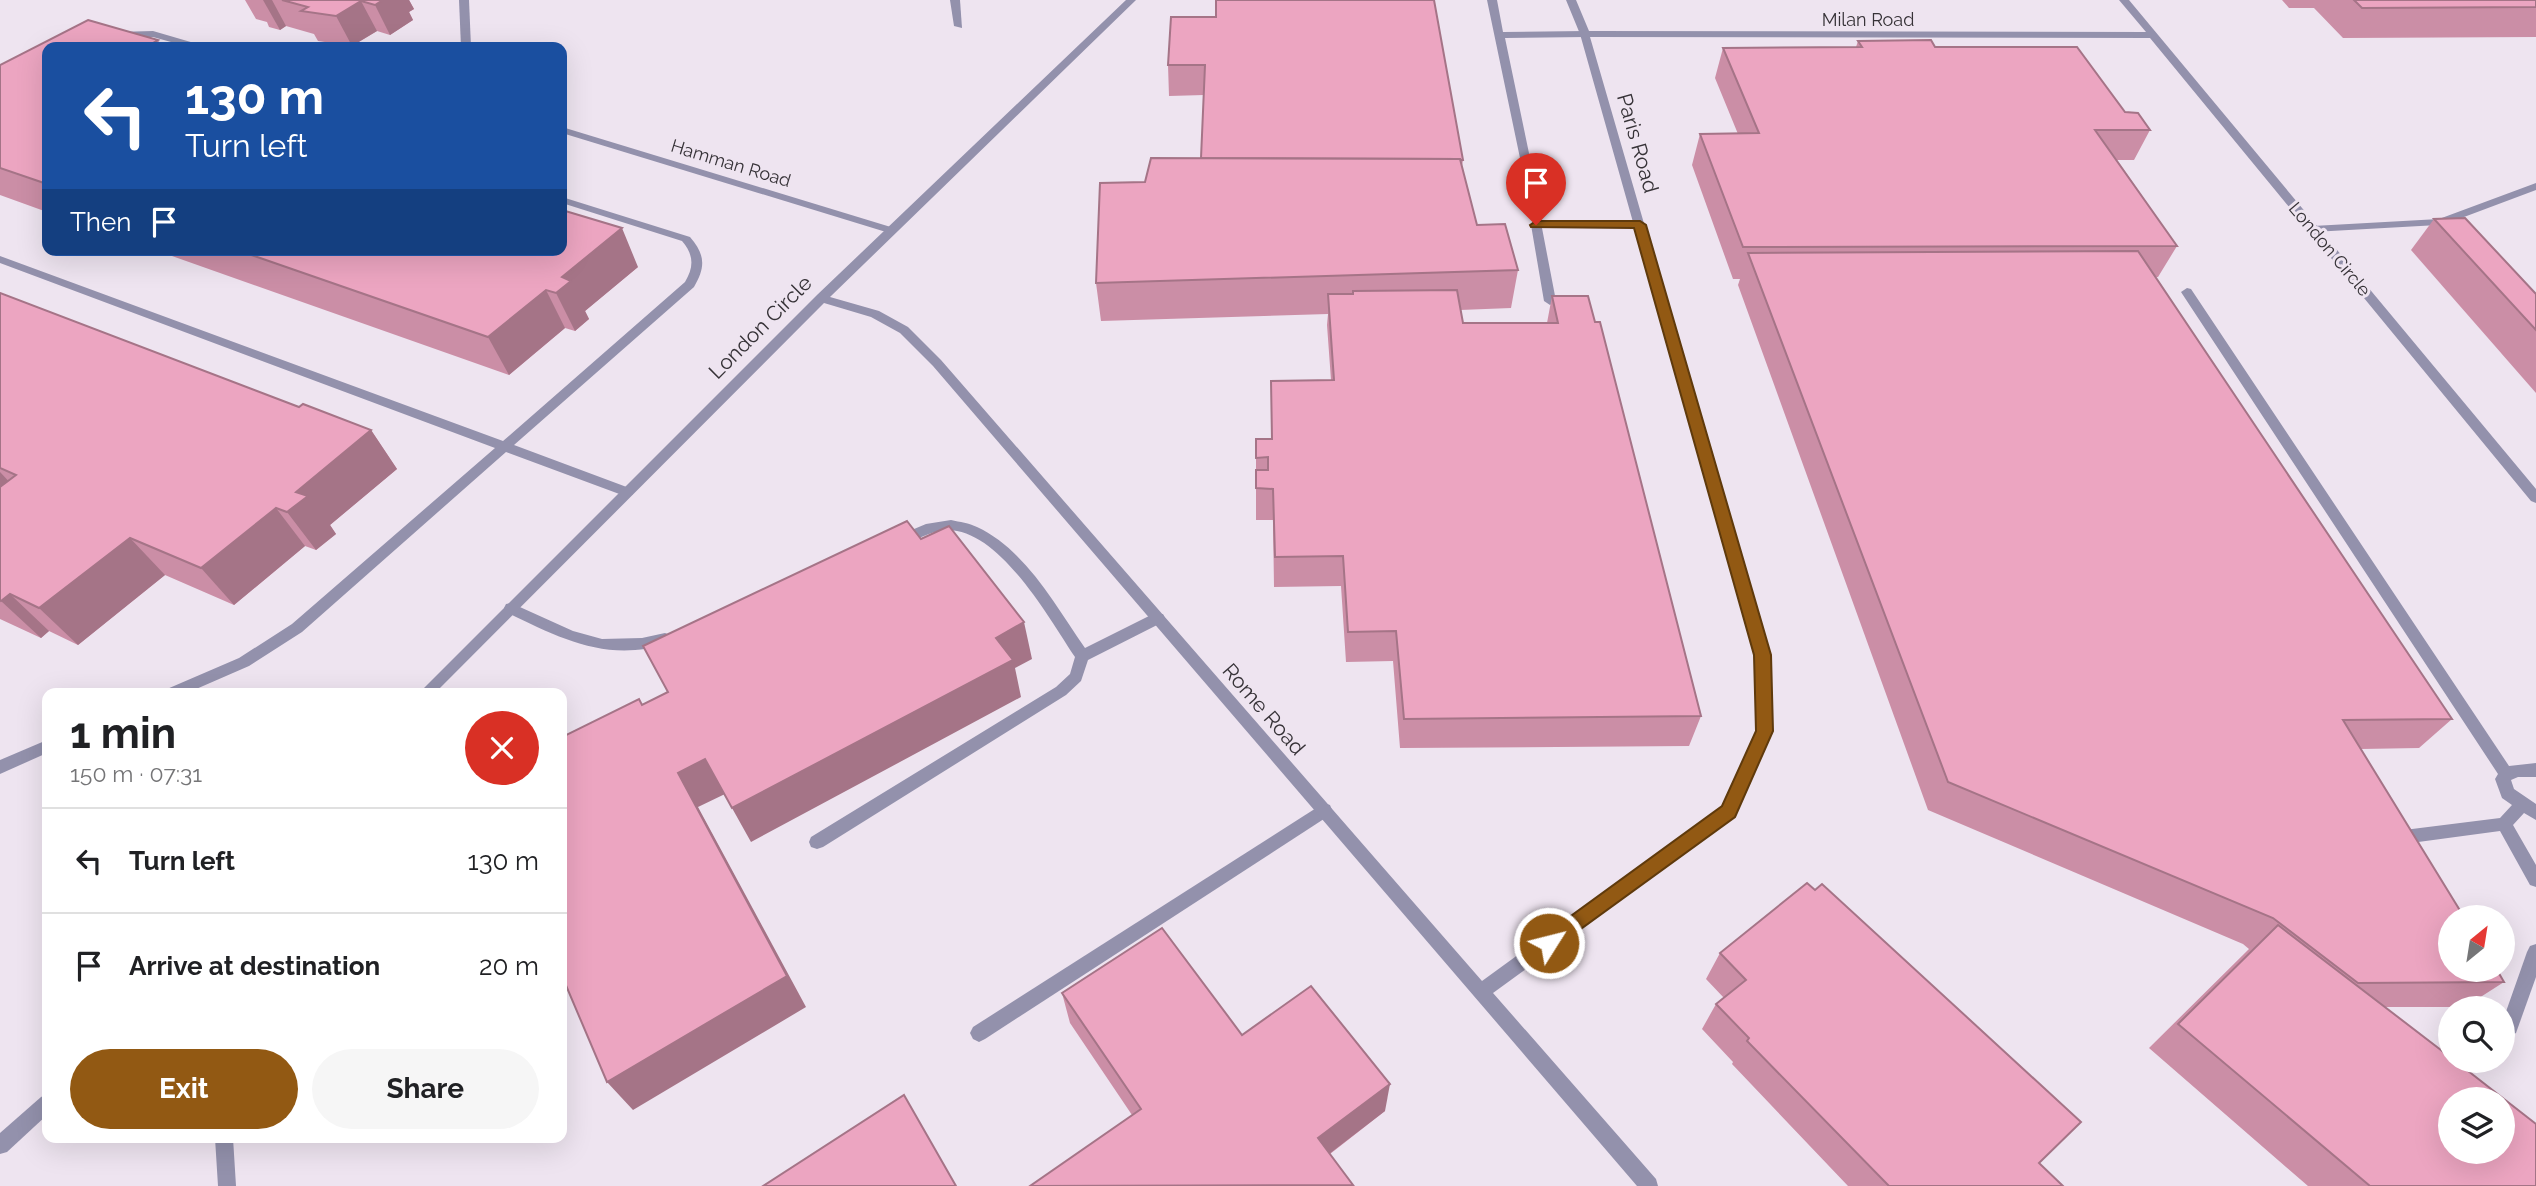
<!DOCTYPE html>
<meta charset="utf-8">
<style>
body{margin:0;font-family:Raleway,sans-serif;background:#f6f6f6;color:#202124;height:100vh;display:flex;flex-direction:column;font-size:26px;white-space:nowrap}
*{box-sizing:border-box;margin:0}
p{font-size:23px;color:#757577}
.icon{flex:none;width:38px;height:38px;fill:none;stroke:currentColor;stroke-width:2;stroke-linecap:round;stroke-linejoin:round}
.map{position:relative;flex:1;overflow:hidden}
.drawer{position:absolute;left:42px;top:688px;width:525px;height:455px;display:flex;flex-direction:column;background:#fff;border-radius:14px;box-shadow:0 7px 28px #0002}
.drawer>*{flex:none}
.top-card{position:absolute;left:42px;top:42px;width:525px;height:214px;border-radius:14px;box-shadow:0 7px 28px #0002;background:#1a4fa0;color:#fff;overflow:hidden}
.needle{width:46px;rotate:30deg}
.fabs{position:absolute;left:2438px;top:905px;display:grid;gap:14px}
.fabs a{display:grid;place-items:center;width:77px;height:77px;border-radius:50%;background:#fff;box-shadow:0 7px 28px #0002;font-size:35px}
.pin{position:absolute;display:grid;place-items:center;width:60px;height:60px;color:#fff;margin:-72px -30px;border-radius:50% 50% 50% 0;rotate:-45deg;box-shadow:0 0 7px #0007}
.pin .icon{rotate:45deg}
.me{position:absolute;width:77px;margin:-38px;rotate:54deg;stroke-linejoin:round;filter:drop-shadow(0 0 5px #0008)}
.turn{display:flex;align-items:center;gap:24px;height:147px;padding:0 28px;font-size:32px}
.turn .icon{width:91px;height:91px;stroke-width:2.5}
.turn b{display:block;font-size:49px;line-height:60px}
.then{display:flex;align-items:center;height:66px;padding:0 28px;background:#0003;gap:14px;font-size:26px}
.round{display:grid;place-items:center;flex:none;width:74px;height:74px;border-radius:37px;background:#f6f6f6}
.overview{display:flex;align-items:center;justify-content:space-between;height:119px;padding:0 28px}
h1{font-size:42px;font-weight:700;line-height:52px}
.primary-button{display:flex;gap:14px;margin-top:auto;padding:14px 28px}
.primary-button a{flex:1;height:80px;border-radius:42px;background:#925913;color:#fff;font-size:28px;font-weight:700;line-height:80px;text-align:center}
.primary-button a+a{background:#f6f6f6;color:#202124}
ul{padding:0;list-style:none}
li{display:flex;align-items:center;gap:21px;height:105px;padding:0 28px;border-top:2px solid #e0e0e0}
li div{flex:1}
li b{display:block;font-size:26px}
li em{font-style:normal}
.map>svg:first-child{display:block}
</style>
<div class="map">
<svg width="2536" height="1186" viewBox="0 0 2536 1186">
<rect width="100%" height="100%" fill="#eee4f0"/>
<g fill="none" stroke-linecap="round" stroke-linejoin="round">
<g fill="#9391ac" fill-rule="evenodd">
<polygon points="459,0 469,0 471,47 461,47"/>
<polygon points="950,0 960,0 962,28 954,26"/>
<polygon points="1487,0 1497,0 1503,32 1585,31 1590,34 1585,37 1505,38 1535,182 1530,185 1525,182"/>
<polygon points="153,31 201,45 203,47 189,47 153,37 117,38 112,35 117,32"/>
<polygon points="562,127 894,228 895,230 890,233 886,232 562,133"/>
<polygon points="2536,183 2536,190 2448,223 2450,227 2445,230 2438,225 2313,232 2308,229 2313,226 2439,219"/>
<path d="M562 197 690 237C705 254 706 267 694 287L514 445 632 489 634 492 632 495H622L506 452 302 632 249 666 187 693H165L167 689 239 658 292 624 495 448 0 263V256L503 441 685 282C694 267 694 255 682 241L562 203Z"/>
<polygon points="1536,222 1640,222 1645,225 1640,228 1542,228 1556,301 1550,305 1544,301 1531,225"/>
<polygon points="2187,288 2191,289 2509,766 2536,763 2536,777 2518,777 2511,780 2514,789 2536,804 2536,820 2524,813 2513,825 2536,865 2536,887 2530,885 2500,831 2396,845 2390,843 2388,838 2390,833 2396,831 2500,818 2512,805 2502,798 2495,779 2498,774 2181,292"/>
<path d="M951 520C960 522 969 523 977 527 1026 550 1055 605 1085 648L1153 614H1163L1165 618 1163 622 1088 660 1081 681 1066 695 823 847 817 849 811 847 809 842 811 837 1056 687 1070 674 1075 657C1049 618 999 528 946 530 929 531 916 541 900 546L893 541 895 537 926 524Z"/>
<path d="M511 603 573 631 602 639 642 638 665 633 670 635 672 639 670 643C607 663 562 639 506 612L504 608 506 604Z"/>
<polygon points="47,740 47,753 0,774 0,760"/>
<polygon points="1324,803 1330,805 1332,810 1330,815 985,1039 979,1042 973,1039 970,1033 973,1027"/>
<polygon points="2536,944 2536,977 2516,1033 2510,1036 2504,1033 2502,1023 2527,952 2530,946"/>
<polygon points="47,1094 47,1115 7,1152 0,1154 0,1133 41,1097"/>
</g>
<g fill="#9391ac" fill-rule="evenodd">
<polygon points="1126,0 1136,0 830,297 879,311 908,327 941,360 1482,981 1722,807 1757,731 1755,655 1580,34 1566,0 1576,0 1589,31 2146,32 2119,0 2129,0 2536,489 2536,503 2531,501 2150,38 1590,37 1769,655 1773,731 1734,817 1493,993 1656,1179 1658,1186 1637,1186 933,366 900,333 871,317 824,303 435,693 419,693 817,295"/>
<polygon points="215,1138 233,1138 236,1186 218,1186"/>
</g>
</g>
<g fill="#cb8ea6">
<polygon points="245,0 409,0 414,9 409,12 413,20 390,35 377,31 352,46 318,41 314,34 286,26 280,30 269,27 267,22 256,19"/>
<polygon points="2282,0 2536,0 2536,37 2343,38 2314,8 2289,8"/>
<polygon points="1171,17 1463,160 1462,166 1477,225 1518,270 1511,308 1460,310 1463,323 1547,323 1552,296 1701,716 1689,746 1400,748 1393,661 1346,662 1341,586 1274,587 1273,520 1256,520 1256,458 1272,439 1271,381 1331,380 1327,325 1328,314 1101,321 1096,283 1145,182 1201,158 1204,95 1169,96 1168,65"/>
<polygon points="88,20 158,40 161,46 166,47 47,47 47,212 0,195 0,65"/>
<polygon points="1858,41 1935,47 2125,112 2150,130 2134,160 2117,160 2177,246 2158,277 2155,277 2452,719 2419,748 2361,749 2504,982 2465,1007 2385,1007 2536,1186 2308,1186 2149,1048 2249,949 2243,944 1928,810 1738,285 1740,279 1733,279 1692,165 1700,134 1738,134 1715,78 1723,48 1856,47"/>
<polygon points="2434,219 2536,294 2536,393 2411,250"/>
<polygon points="155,250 562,250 638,267 585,311 589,319 575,331 565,328 509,375"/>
<polygon points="0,293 299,407 371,430 397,469 330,525 336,534 316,550 305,546 234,605 165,575 78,645 49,631 41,638 0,619"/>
<polygon points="1720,953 2039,1163 2063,1186 1848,1186 1732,1064 1733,1062 1702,1029 1716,1004 1724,998 1706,979"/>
<polygon points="1062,993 1242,1035 1385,1111 1330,1154 1353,1186 1030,1186 1132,1115 1070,1023"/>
</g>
<g fill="#a57487">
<polygon points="263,0 272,0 286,26 280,30"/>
<polygon points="383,0 409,0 414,9 409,12 413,20 390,35 375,5"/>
<polygon points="361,1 377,31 352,46 336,16"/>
<polygon points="622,228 638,267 585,311 589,319 575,331 556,293 562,277"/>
<polygon points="546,290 565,328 509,375 488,337"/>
<polygon points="371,430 397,469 330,525 336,534 316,550 287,512 296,492"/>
<polygon points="0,472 30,504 0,501"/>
<polygon points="276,508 305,546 234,605 201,568"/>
<polygon points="130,538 165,575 78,645 39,608"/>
<polygon points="10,594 49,631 41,638 1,601"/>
<polygon points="1024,622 1032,659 1015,668 1021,697 751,842 732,808 996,638"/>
<polygon points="705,759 725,794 698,807 806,1007 633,1110 607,1082 678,773"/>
<polygon points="1390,1084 1385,1111 1316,1164 1318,1138"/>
</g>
<g fill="#eca5c1" stroke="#a57487" stroke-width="2" fill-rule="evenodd">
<polygon points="282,0 383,0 375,5 361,1 336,16 301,11 308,7"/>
<polygon points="1216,0 1434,0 1463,160 1461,160 1460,159 1201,158 1205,65 1168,65 1171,17 1216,17"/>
<polygon points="2354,0 2536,0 2536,7 2362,8"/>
<polygon points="88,20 158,40 153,43 166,47 47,47 47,184 0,168 0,65"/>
<polygon points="1931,40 1935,47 2077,47 2125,112 2138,113 2150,130 2095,130 2177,246 1743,247 1700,134 1759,133 1723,48 1862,47 1858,41"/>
<polygon points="172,44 183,47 167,47"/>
<polygon points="1151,158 1460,159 1477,225 1505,224 1518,270 1096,283 1100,183 1145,182"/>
<polygon points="562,210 622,228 562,277 571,281 556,293 546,290 488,337 237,250 562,250"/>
<polygon points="2465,218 2536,294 2536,330 2434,219"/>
<polygon points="2138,251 2452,719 2343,720 2464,917 2450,917 2450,970 2497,970 2504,982 2358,983 2273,918 1948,782 1748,253"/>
<polygon points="1457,290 1463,323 1558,323 1552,296 1588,296 1595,322 1600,322 1701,716 1404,719 1396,631 1348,632 1343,556 1275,557 1273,489 1256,488 1256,470 1268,470 1268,457 1256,458 1256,439 1272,439 1271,381 1334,380 1328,294 1353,294 1353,291"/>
<polygon points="0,293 299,407 303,404 371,430 296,492 308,496 287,512 276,508 201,568 130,538 39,608 10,594 1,601 0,600 0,487 16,475 0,468"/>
<polygon points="907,521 921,539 949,526 1024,622 996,638 1013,660 732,808 705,759 678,773 787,976 607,1082 562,976 562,737 639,699 642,705 668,692 643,646"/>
<polygon points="1807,883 1815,890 1822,884 2081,1122 2039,1163 2063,1186 1889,1186 1747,1041 1749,1038 1716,1004 1746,980 1720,953"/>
<path d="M2278 925 2450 1057V1060H2454L2536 1124V1186H2370L2178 1024ZM2450 1099H2502V1152H2450Z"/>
<polygon points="1162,928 1242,1035 1311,986 1390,1084 1318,1138 1353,1185 1030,1186 1141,1109 1062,993"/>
<polygon points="904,1095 956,1186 763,1186"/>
</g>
<polygon fill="#925913" stroke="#5f3a0c" stroke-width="2" points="1536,221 1640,221 1646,225 1771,655 1773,731 1735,817 1549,952 1542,949 1539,943 1542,937 1722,806 1756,731 1754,655 1634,228 1531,227 1530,225"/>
<g text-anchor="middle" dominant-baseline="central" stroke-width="6" stroke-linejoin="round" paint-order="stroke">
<g font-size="18" fill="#363237" stroke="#eee4f0">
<text x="1868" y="19">Milan Road</text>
<text transform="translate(731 163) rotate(17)">Hamman Road</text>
<text transform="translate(2330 249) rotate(50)">London Circle</text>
</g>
<g font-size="21" fill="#363237" stroke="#eee4f0">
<text transform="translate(1638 143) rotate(74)">Paris Road</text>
<text transform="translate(760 327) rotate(-45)">London Circle</text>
<text transform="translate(1264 709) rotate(49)">Rome Road</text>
</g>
</g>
</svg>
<div class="fabs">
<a><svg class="needle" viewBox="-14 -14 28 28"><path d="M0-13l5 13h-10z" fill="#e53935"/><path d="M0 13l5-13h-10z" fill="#757577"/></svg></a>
<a><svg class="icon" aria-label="search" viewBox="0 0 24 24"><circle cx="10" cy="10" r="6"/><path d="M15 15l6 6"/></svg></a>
<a><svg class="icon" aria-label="layers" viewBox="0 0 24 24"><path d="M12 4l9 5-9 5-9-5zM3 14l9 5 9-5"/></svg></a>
</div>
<div class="pin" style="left:1536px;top:225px;background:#d93025"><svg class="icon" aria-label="arrive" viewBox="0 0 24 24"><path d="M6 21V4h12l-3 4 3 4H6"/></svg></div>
<svg class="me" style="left:1549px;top:943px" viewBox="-20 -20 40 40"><circle r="17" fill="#925913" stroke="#fff" stroke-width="3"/><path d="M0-11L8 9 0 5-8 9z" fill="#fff"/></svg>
<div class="top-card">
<div class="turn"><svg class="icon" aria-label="left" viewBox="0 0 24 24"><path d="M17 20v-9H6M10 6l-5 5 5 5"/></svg><div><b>130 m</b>Turn left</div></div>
<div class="then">Then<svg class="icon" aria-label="arrive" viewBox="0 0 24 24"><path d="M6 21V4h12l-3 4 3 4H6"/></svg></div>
</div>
<section class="drawer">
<div class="overview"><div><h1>1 min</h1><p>150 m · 07:31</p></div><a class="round" style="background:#d93025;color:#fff"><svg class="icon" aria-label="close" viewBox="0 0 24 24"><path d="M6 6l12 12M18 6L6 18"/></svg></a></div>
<ul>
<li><svg class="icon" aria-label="left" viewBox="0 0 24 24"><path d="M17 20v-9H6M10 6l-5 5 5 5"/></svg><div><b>Turn left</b></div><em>130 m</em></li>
<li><svg class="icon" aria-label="arrive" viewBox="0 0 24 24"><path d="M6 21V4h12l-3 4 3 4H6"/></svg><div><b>Arrive at destination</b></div><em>20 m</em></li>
</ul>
<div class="primary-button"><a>Exit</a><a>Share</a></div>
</section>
</div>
